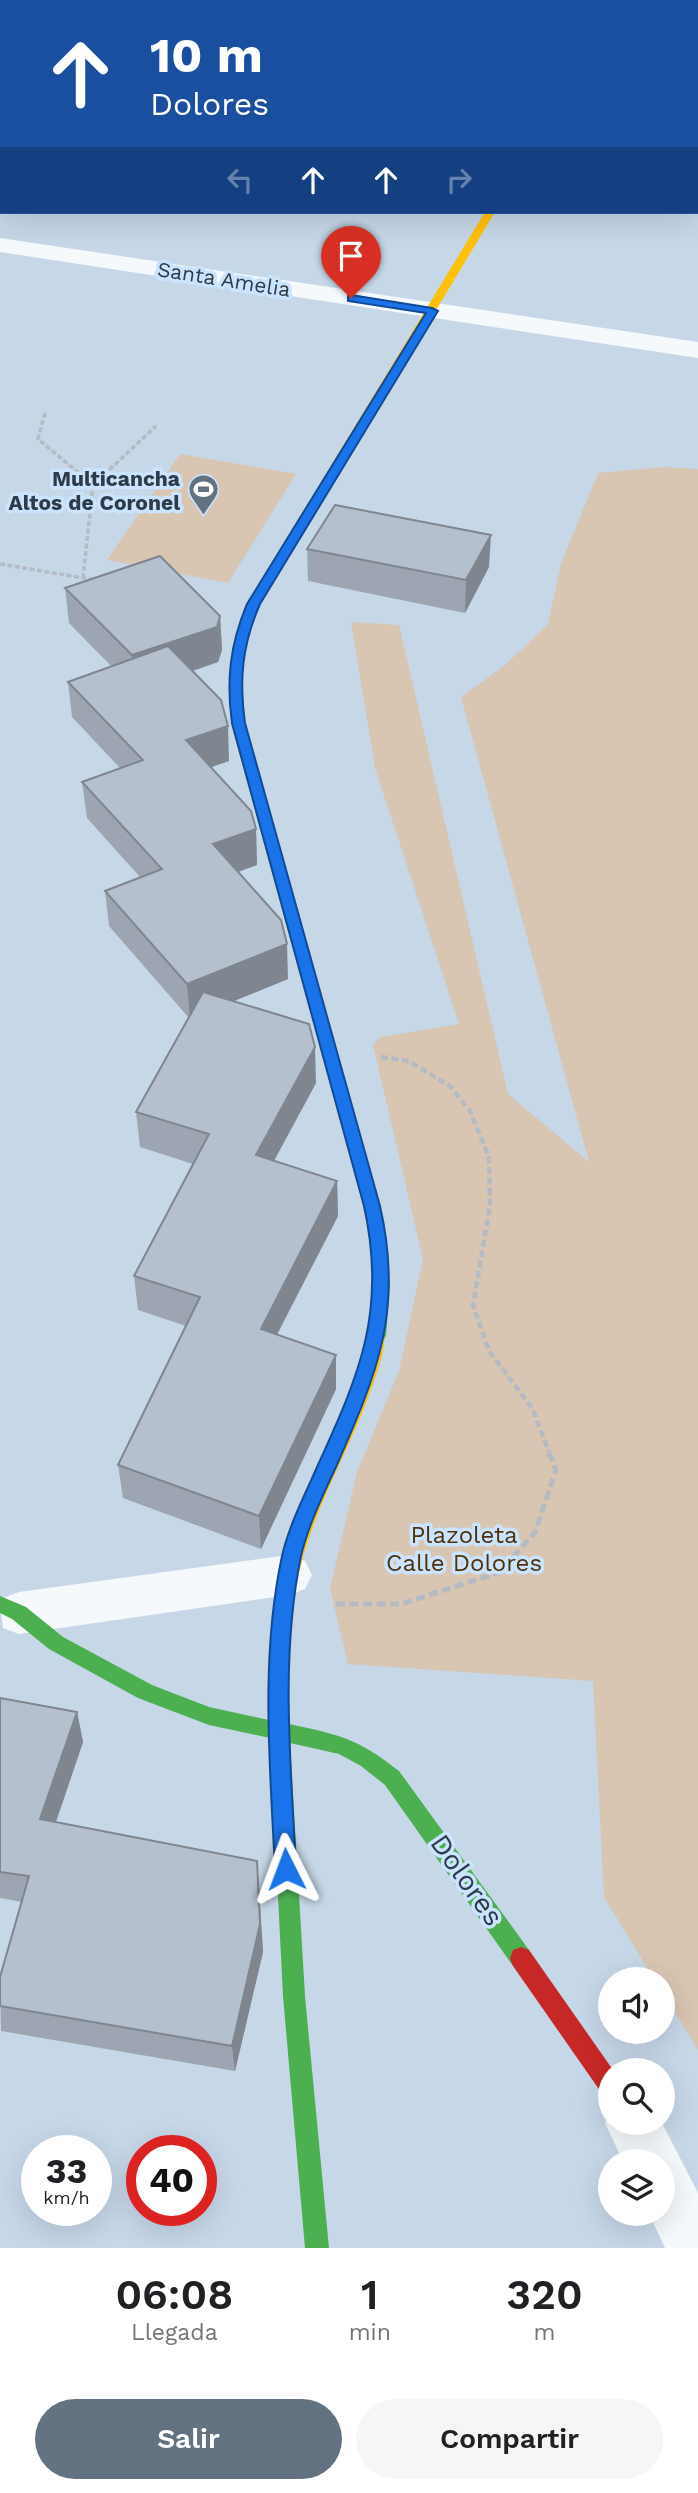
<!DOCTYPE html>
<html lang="es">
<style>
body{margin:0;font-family:"Work Sans",sans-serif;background:#f6f6f6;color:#202124;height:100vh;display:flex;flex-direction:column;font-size:26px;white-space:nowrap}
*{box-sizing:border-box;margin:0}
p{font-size:23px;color:#757577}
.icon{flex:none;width:38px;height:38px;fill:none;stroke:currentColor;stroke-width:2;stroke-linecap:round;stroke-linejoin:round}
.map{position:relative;height:2248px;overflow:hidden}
.side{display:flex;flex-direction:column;background:#fff;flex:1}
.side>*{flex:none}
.guide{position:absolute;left:0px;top:0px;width:698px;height:214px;box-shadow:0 7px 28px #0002;background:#1a4fa0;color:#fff;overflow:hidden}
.controls{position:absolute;left:598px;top:1967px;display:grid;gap:14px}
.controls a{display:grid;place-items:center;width:77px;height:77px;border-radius:50%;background:#fff;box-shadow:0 7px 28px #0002;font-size:35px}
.speed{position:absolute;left:21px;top:2135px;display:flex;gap:14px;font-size:35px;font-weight:700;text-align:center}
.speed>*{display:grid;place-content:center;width:91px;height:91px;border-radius:50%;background:#fff;box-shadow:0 7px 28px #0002;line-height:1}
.speed small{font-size:18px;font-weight:400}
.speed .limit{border:10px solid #d22;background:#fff;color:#111}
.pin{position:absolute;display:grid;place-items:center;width:60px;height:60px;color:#fff;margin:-72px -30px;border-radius:50% 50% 50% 0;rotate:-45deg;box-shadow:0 0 7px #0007}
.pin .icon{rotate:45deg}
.me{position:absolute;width:77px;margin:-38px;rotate:357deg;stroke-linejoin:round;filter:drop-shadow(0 0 5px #0008)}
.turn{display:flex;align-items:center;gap:24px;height:147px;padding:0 35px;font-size:32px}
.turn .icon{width:91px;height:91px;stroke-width:2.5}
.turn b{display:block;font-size:49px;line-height:60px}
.lanes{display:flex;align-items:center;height:66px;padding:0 35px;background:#0003;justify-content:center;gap:35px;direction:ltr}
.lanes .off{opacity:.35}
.eta{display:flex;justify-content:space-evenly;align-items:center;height:119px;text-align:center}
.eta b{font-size:42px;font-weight:600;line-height:49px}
.primary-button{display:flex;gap:14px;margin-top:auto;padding:14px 35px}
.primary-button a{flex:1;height:80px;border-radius:42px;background:#637280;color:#fff;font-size:28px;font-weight:600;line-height:80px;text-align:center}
.primary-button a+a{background:#f6f6f6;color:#202124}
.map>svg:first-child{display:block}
</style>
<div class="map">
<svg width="698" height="2248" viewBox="0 0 698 2248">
<rect width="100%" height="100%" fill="#c6d7e8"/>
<g fill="#d8c5b2">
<polygon points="180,454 296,474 228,583 107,560"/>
<polygon points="664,467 698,469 698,2050 663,1993 663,1979 654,1979 604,1897 593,1681 348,1664 330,1589 357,1472 399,1371 423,1259 373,1045 380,1037 459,1024 375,768 351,622 399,625 508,1094 589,1162 461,697 504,666 548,624 561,564 598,473"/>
</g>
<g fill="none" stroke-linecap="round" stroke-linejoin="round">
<g stroke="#b5bbc3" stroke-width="3.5" stroke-dasharray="5 2.5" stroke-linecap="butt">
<polyline points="45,413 38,439 93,485 83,578"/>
<polyline points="93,485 156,426"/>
<polyline points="0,564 96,580"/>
</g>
<polyline stroke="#b5bbc3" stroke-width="4.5" stroke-dasharray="7 3.5" stroke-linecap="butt" points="381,1057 409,1061 451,1087 470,1111 489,1157 490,1206 473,1305 489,1351 532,1408 549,1452"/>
<polyline stroke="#b5bbc3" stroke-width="5" stroke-dasharray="9 4.5" stroke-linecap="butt" points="336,1604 401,1604 500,1572 535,1532 556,1470 548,1451"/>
<g fill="#f6f9fc" fill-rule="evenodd">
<rect x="696" y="76" width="2" height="12"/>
<rect x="696" y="164" width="2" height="14"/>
<polygon points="0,238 698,342 698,358 0,252"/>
<polygon points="289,1555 305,1561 312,1575 305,1589 289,1595 19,1634 3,1628 0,1604 3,1598 19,1592"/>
<polygon points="611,2108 611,2123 662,2123 698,2193 698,2248 665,2248 649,2214 663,2214 663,2161 623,2161 605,2123"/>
</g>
<g fill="#4caf50" fill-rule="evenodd">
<polygon points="47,0 60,0 62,2 48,2"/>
<polygon points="406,0 414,0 415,2 407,2"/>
<polygon points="2,121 2,127 0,128 0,122"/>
<polygon points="240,640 246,644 242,677 245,723 383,1219 390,1285 386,1336 383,1341 377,1343 371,1341 368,1336 374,1285 367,1219 231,723 230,677 234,644"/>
<path d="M0 1596 26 1607 63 1637 152 1685 209 1707 269 1720 268 1668 271 1662 278 1659 285 1662 288 1668 289 1724C340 1735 357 1738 399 1771L529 1950 532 1958 529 1966 521 1969 513 1966 385 1785 361 1766 339 1754 290 1743 305 1996 329 2248H305L283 1996 270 1738 209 1725 138 1698 49 1649 12 1619 0 1613Z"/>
</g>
<g fill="#ffc107" fill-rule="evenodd">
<polygon points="486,0 514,0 484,2"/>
<rect x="696" y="43" width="2" height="6"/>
<rect x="0" y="72" width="2" height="6"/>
<polygon points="485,212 495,212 259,604 246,644 240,648 236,647 234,644 247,604"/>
<path d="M377 1329 383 1331C389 1344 373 1384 368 1398 350 1446 324 1492 308 1541 294 1582 290 1625 288 1668L285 1674 278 1677 271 1674 268 1668C271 1625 275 1582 289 1541 313 1471 352 1409 368 1336L371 1331Z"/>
</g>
<polygon fill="#c62828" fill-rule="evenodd" points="521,1947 529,1950 613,2070 611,2098 603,2095 513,1966 510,1958 513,1950"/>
</g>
<g fill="#9ca5b1">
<polygon points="307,549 489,567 465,613 308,581"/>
<polygon points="65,588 220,616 222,650 218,662 193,671 229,761 211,767 256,829 257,865 238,872 288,979 234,1001 316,1083 274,1161 337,1181 338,1216 277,1335 336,1389 261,1549 123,1498 118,1465 186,1326 138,1310 134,1276 193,1164 140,1147 136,1112 189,1018 109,926 105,891 140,877 87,818 82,782 120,768 72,717 68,682 111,666 69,623"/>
<polygon points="0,1698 77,1712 83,1742 56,1822 259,1889 263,1952 235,2071 1,2031 0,1977 22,1902 0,1898"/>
</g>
<g fill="#7f8690">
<polygon points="491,535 489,567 465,613 466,580"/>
<polygon points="220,616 222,650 218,662 135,690 132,655"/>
<polygon points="228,726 229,761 188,775 186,740"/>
<polygon points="256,829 257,865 216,880 213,844"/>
<polygon points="287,944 288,979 190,1019 187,984"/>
<polygon points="315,1047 316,1083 258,1190 256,1155"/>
<polygon points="337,1181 338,1216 262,1363 261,1329"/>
<polygon points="336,1355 336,1389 261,1549 259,1516"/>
<polygon points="77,1712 83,1742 47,1848 40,1819"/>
<polygon points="257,1861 263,1952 235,2071 232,2046"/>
</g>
<g fill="#b5c0ce" stroke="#7f8690" stroke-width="2">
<polygon points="335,505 491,535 466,580 307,549"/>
<polygon points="160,556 220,616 217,627 132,655 65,588"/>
<polygon points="168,646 221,700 228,726 186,740 251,811 256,829 213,844 281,920 287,944 187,984 105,891 162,869 82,782 143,760 68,682"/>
<polygon points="203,992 309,1024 315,1047 256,1155 337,1181 261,1329 336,1355 259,1516 118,1465 200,1297 134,1276 209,1134 136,1112"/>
<polygon points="0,1698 77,1712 40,1819 257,1861 260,1924 232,2046 0,2006 0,1977 29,1876 0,1872"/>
</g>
<path fill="#1a73e8" stroke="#114b97" stroke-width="2" d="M351 295 432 308 438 311 260 604C242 645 239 680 245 723L380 1206C404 1311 377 1373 336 1467 323 1495 308 1526 301 1556 280 1658 291 1766 296 1869L293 1876 286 1879 279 1876 275 1869C270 1766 260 1658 282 1556 289 1525 305 1495 317 1467 360 1373 387 1311 364 1206L232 723C226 680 230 645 247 604L426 313 348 301V296Z"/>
<defs>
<symbol id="stadium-pin" viewBox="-11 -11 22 30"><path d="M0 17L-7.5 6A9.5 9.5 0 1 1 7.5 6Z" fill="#637280" stroke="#cae4fe"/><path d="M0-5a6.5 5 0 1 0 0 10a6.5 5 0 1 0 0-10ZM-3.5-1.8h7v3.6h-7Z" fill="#fff"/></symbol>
</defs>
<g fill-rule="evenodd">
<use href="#stadium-pin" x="186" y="472" width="35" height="47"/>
</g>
<g text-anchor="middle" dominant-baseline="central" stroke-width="7" stroke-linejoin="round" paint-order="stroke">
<g font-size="21" fill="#2e3b48" stroke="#cae4fe">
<text transform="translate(224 279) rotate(9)">Santa Amelia</text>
</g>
<g font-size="21" font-weight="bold" fill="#2e3b48" stroke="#cae4fe" text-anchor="end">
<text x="180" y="478">Multicancha<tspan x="180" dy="24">Altos de Coronel</tspan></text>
</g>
<g font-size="24" fill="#513108" stroke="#cae4fe">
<text x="464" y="1535">Plazoleta<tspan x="464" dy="28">Calle Dolores</tspan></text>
</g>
<g font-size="28" fill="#2e3b48" stroke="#cae4fe">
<text transform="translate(467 1880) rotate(55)">Dolores</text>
</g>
</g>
</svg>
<div class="controls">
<a><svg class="icon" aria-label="sound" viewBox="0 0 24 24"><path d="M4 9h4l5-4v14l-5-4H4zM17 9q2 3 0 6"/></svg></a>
<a><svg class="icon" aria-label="search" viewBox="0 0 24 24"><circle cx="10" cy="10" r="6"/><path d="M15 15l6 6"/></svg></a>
<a><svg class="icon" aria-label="layers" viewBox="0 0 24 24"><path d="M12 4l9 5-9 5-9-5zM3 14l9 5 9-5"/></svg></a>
</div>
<div class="speed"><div>33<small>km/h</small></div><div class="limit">40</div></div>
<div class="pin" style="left:351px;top:298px;background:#d93025"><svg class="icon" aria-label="arrive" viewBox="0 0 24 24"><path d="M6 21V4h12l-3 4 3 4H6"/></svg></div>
<svg class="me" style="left:286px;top:1869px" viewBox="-20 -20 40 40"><path d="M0-17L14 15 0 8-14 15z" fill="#1a73e8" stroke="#fff" stroke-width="4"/></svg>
<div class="guide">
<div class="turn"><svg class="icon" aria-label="ahead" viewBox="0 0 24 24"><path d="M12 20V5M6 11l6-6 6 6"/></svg><div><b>10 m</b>Dolores</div></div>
<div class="lanes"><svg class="icon off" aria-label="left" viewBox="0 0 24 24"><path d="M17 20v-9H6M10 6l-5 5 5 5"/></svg><svg class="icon" aria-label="ahead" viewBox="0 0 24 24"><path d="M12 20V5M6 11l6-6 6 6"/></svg><svg class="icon" aria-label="ahead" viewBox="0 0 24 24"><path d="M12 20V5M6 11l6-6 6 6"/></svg><svg class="icon off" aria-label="right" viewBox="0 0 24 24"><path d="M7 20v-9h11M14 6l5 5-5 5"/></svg></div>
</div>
</div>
<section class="side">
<div class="eta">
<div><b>06:08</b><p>Llegada</p></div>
<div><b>1</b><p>min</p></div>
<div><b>320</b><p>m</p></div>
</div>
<div class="primary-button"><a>Salir</a><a>Compartir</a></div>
</section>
